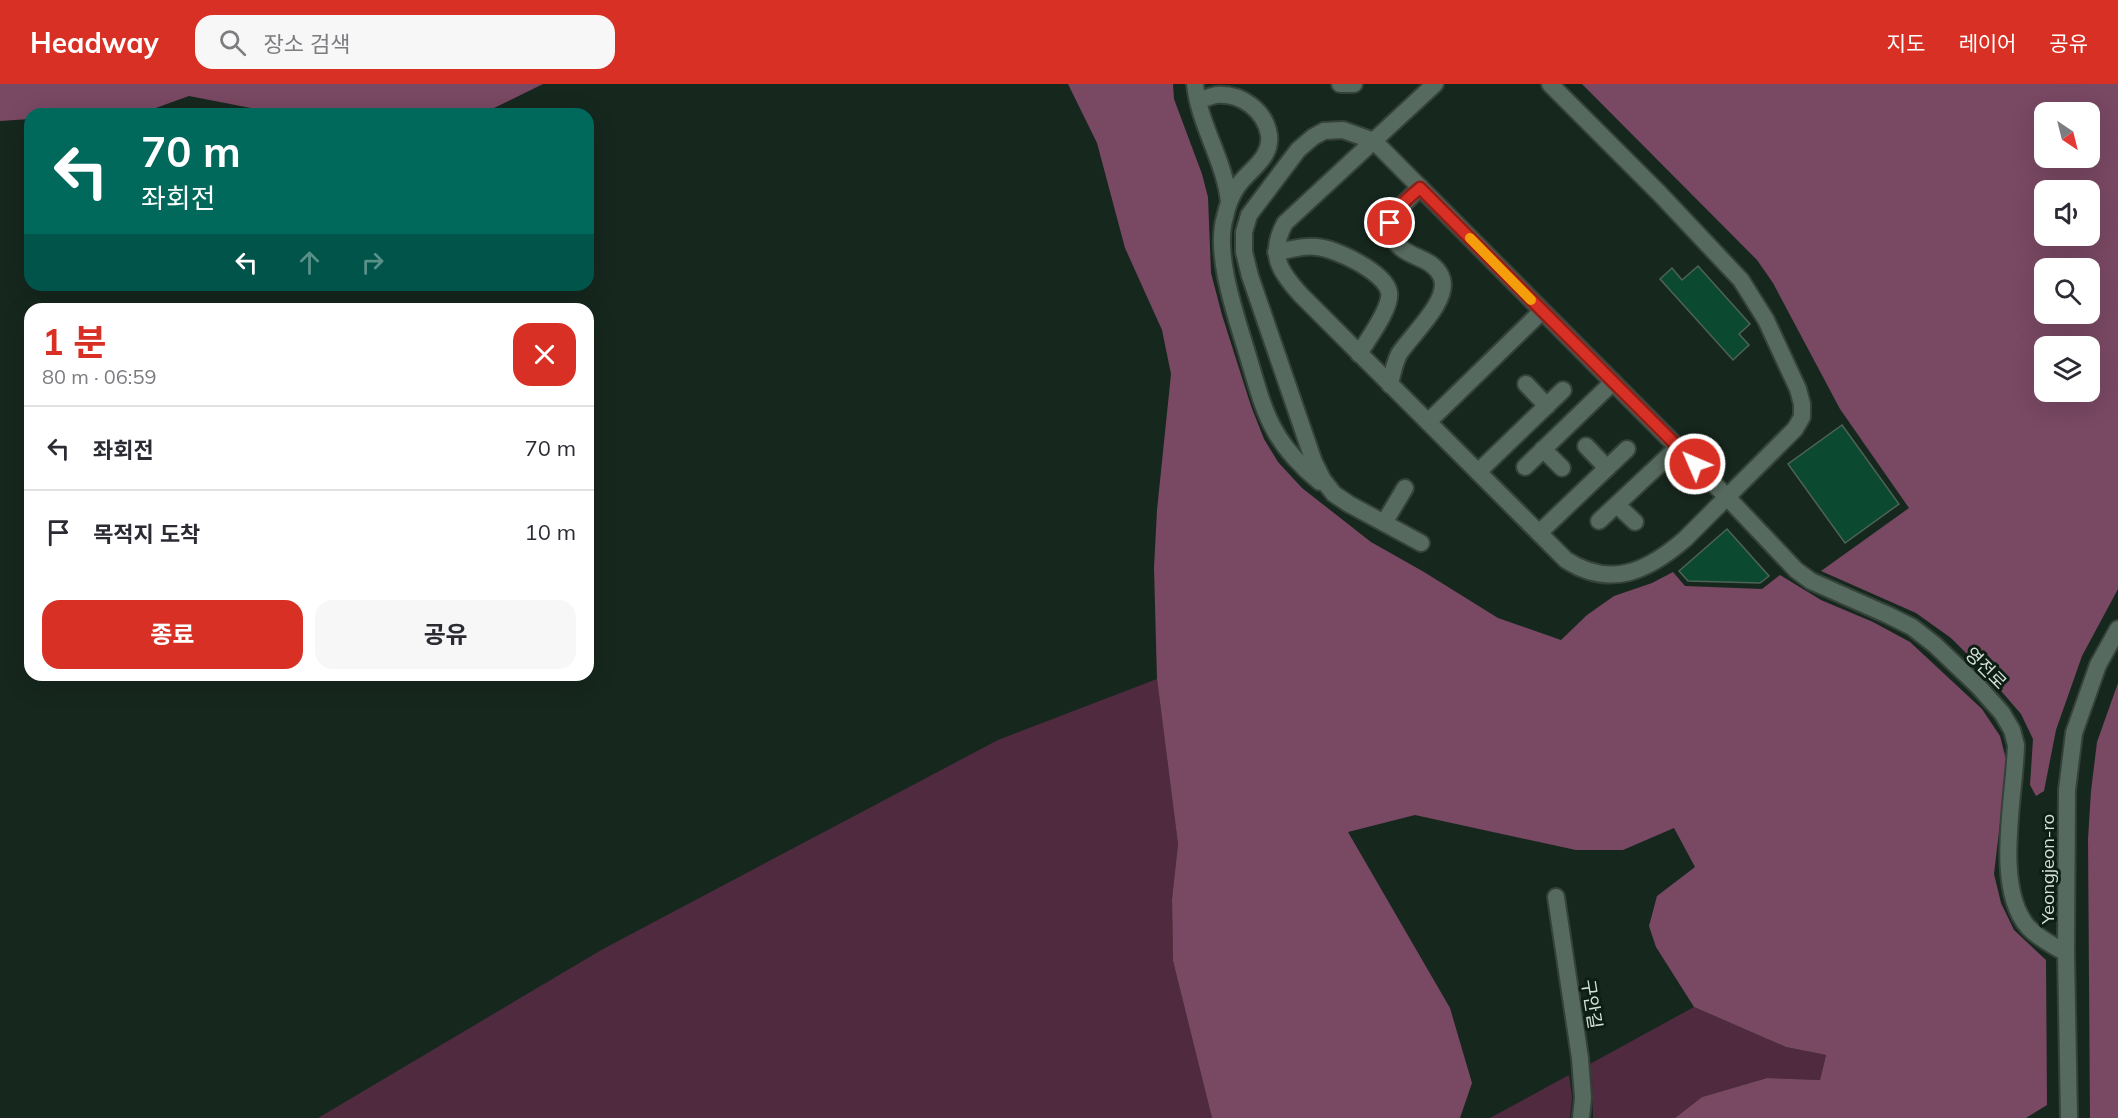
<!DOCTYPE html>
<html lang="ko">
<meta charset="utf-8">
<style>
body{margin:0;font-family:Mulish,"Noto Sans KR",sans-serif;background:#f7f7f7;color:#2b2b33;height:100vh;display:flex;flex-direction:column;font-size:22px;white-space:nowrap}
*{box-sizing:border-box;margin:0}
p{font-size:20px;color:#7c7c81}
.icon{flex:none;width:33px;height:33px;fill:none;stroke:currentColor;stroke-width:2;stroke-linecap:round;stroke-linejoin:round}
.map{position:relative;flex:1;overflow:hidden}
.panel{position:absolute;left:24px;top:219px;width:570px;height:378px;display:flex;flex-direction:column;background:#fff;border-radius:18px;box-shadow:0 6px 24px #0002}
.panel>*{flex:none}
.banner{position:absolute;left:24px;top:24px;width:570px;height:183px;border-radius:18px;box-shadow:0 6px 24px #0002;background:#00695c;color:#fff;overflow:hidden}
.needle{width:39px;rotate:145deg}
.controls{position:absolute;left:2034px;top:18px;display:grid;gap:12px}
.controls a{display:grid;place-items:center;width:66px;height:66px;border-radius:12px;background:#fff;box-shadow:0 6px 24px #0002;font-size:30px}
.pin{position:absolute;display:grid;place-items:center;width:51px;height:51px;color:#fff;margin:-26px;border:3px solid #fff;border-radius:50%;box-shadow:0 2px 6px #0007}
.me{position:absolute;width:66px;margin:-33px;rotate:315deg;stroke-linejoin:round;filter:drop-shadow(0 0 4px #0008)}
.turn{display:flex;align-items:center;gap:21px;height:126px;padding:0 18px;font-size:27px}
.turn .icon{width:78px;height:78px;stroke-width:2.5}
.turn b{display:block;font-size:42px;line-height:51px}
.lanes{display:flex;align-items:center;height:57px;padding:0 18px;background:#0003;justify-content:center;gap:30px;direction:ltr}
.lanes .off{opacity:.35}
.round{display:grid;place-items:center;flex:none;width:63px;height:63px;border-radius:18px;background:#f7f7f7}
.summary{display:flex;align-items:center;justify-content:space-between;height:102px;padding:0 18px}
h1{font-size:36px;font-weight:700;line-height:45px;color:#d93025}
.primary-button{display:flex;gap:12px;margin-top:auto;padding:12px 18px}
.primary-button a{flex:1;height:69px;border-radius:18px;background:#d93025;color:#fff;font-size:24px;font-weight:700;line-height:69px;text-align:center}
.primary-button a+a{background:#f7f7f7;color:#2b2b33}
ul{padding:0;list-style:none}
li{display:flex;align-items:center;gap:18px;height:84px;padding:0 18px;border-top:2px solid #e1e1e2}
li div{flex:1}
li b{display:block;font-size:22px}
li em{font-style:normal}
header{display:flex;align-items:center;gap:36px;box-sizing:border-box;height:84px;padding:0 30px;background:#d93025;color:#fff}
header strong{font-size:28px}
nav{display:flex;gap:33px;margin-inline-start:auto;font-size:21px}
.search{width:420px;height:54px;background:#f7f7f7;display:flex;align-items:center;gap:15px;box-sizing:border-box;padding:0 21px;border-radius:18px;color:#7c7c81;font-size:22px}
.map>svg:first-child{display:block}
</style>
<header>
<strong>Headway</strong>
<div class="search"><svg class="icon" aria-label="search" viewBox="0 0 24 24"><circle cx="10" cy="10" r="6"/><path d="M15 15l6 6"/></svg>장소 검색</div>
<nav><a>지도</a><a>레이어</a><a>공유</a></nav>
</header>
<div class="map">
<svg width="2118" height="1034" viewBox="0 0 2118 1034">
<rect width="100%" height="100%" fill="#16271e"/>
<g fill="#502b3f">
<polygon points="1157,595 1178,760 1172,815 1173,877 1212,1034 318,1034 603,865 998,656"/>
<polygon points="1694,923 1786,963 1826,971 1820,996 1767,994 1702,1013 1675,1034 1593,1034 1592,998 1588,981"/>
<polygon points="1569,991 1572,1013 1570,1034 1490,1034"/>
</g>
<g fill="#794863" fill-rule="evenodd">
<polygon points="0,0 543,0 490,26 474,30 281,30 189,12 139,30 30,30 30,35 0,37"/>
<polygon points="1068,0 1173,0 1174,15 1202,90 1208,113 1211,189 1222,231 1251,322 1264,355 1278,378 1302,404 1371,458 1424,488 1498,534 1561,556 1587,531 1614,512 1652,499 1673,488 1685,502 1762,505 1780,491 1821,516 1873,538 1910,558 1982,625 2000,652 2007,679 1994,790 2001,819 2014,846 2046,876 2047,1021 2026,1034 1675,1034 1702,1013 1767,994 1820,996 1826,971 1786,963 1694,923 1656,863 1649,842 1657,812 1695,783 1674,744 1623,766 1576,766 1415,731 1348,748 1450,924 1472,999 1460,1034 1212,1034 1173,877 1172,815 1178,760 1157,595 1154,484 1157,426 1171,290 1162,246 1125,164 1097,59"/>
<path d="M1582 0H2118V505L2082 572 2056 646 2044 707 2036 712 2030 701 2033 655 2021 630 1983 586 1951 554 1916 529 1821 487 1909 424 1840 325 1773 199 1757 176ZM2044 28H2090V74H2044ZM2044 106H2090V152H2044ZM2044 184H2090V230H2044ZM2044 262H2090V308H2044Z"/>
<polygon points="2118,599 2118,1034 2090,1034 2088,755 2091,707 2097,658"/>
</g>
<g fill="#0b4a30" stroke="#4f6257" stroke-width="1.5">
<polygon points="1698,182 1750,240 1739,250 1749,261 1733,276 1660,195 1672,184 1682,196"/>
<polygon points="1842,341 1899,420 1845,459 1788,380"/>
<polygon points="1727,445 1769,492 1760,499 1688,497 1679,487"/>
</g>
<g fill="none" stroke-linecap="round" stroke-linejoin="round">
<defs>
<g id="service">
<path d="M1195 0C1199 41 1225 77 1229 118"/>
<polyline points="1340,0 1354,0"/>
<path d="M1435 0 1285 139C1268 170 1279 187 1301 211L1566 476C1611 505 1648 487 1685 455L1795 345 1802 333V320L1798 305 1766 236 1741 196 1660 110 1550 0"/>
<path d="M1199 16C1204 15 1211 12 1216 11 1241 9 1265 26 1269 51 1272 75 1248 86 1237 103 1231 112 1227 123 1225 133 1213 172 1239 240 1250 279 1257 302 1263 326 1275 347 1286 367 1303 384 1320 398"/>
<path d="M1276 168C1289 166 1304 161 1317 163 1336 165 1385 188 1389 208 1392 224 1367 256 1359 270"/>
<polyline points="1526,300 1547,322"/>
<path d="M1390 301C1392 291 1394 280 1399 270 1412 250 1452 215 1441 192 1429 168 1402 178 1390 148L1394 130 1420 103"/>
<polyline points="1428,338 1542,227"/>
<polyline points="1586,362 1607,384"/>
<polyline points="1543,365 1562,384"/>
<polyline points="1525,383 1613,298"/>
<polyline points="1478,388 1563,306"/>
<polyline points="1617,421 1635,438"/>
<polyline points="1599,437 1678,363"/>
<polyline points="1384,439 1405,404"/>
<polyline points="1539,449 1627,365"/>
<path d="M1421 459 1349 420 1334 410 1323 396 1314 378 1250 192 1244 168V148L1249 131 1298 66 1313 53 1324 47 1343 46 1374 57 1727 413 1796 486 1811 497 1888 531 1912 543 1935 561 1978 602 2002 629 2012 646 2016 661C2015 711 1993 803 2028 843 2039 855 2053 861 2066 869"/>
<polyline points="1556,813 1580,974 1583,1014 1581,1034"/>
</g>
<polyline id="tertiary" points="2069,1034 2066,869 2067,706 2074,649 2098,581 2118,545"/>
</defs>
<use href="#service" stroke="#35423a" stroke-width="20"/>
<use href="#tertiary" stroke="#35423a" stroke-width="20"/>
<use href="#service" stroke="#576a5f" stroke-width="16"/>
<use href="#tertiary" stroke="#576a5f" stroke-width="16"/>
</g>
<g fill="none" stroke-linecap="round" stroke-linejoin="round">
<defs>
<path id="route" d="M1390 139C1396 124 1408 114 1420 104L1695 380"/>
</defs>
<use href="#route" stroke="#8d1f18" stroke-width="15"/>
<use href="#route" stroke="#d93025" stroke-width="10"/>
<polyline stroke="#f59e0b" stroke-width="10" points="1470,154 1531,216"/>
</g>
<g text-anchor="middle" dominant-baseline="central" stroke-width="6" stroke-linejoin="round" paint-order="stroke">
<g font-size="18" fill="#d6e1da" stroke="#0d1e15">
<text transform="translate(1986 584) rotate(45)">영전로</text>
<text transform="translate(2047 785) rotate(-90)">Yeongjeon-ro</text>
<text transform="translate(1592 920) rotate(81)">구안길</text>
</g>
</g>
</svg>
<div class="controls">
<a><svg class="needle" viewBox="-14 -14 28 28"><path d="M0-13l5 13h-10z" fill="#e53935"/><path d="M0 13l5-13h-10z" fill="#7c7c81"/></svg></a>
<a><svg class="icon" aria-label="sound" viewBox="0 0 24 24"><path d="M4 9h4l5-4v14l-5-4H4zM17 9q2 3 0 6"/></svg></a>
<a><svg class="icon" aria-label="search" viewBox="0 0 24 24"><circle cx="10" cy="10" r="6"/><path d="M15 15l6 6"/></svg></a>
<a><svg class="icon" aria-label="layers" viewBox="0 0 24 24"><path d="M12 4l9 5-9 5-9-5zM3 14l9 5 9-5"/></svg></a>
</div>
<div class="pin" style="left:1390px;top:139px;background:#d93025"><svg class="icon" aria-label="arrive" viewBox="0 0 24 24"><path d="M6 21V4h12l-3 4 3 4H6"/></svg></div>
<svg class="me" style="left:1695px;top:380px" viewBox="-20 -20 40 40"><circle r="17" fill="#d93025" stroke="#fff" stroke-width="3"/><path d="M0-11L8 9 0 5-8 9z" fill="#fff"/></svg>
<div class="banner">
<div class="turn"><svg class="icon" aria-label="left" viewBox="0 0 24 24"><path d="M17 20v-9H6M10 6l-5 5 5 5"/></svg><div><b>70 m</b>좌회전</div></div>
<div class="lanes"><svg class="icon" aria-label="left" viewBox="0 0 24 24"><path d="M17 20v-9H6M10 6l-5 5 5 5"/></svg><svg class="icon off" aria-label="ahead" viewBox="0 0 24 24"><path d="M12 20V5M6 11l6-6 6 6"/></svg><svg class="icon off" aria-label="right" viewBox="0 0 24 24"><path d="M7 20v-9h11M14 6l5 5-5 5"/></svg></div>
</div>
<section class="panel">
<div class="summary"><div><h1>1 분</h1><p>80 m · 06:59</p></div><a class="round" style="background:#d93025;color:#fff"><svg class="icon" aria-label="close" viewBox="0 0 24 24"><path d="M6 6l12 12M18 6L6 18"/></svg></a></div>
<ul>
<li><svg class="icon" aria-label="left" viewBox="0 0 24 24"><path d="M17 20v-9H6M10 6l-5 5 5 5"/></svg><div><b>좌회전</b></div><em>70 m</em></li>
<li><svg class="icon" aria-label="arrive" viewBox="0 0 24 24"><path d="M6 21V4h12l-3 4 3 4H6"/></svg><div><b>목적지 도착</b></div><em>10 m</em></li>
</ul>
<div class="primary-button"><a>종료</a><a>공유</a></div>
</section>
</div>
